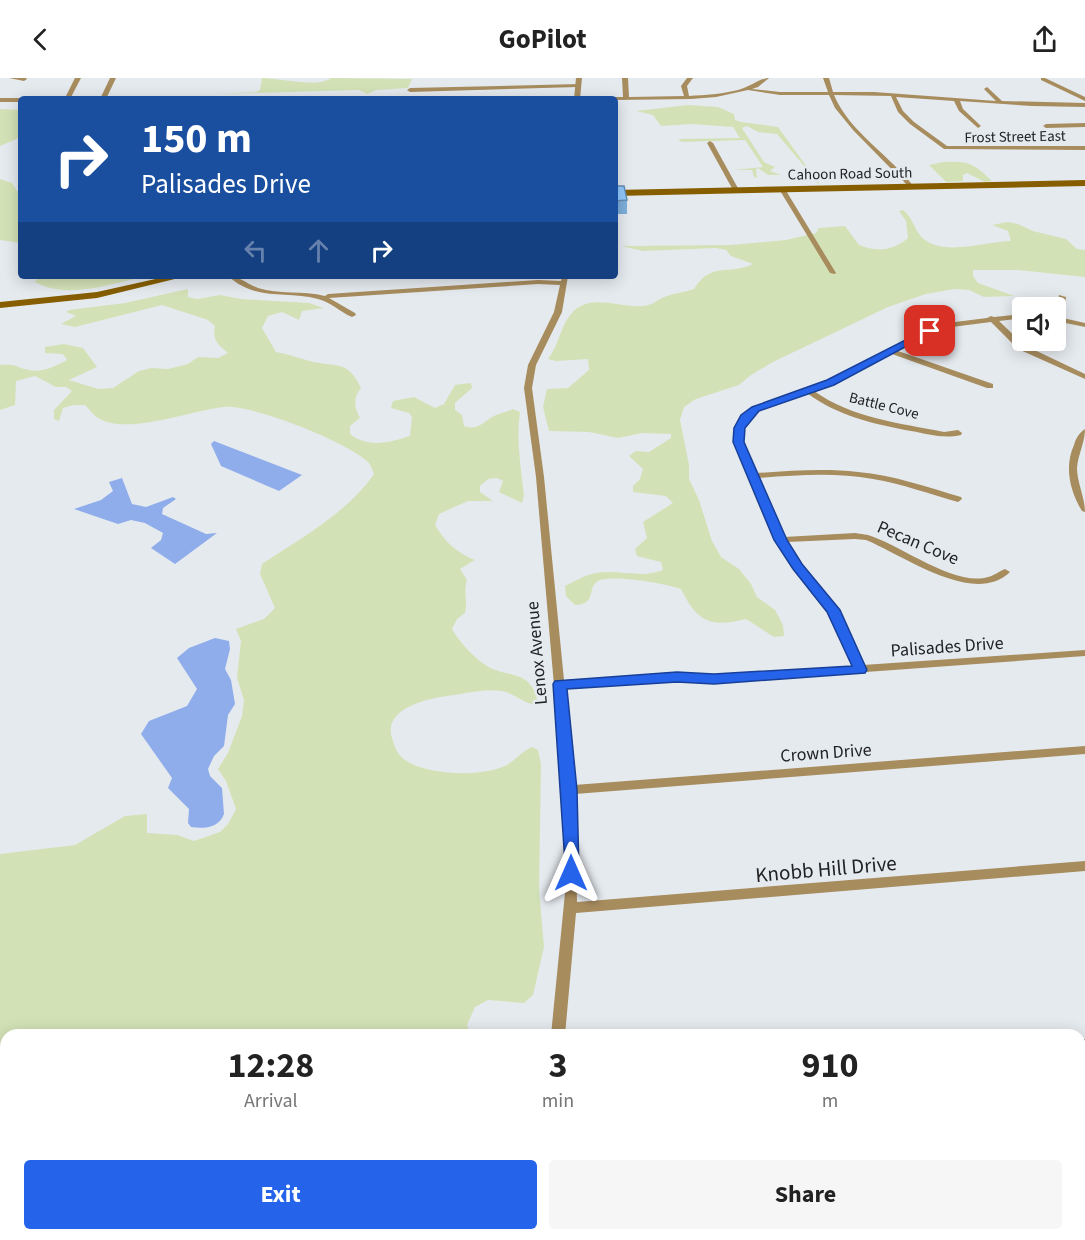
<!DOCTYPE html>
<style>
body{margin:0;font-family:"Source Sans 3",sans-serif;background:#f6f6f6;color:#222;height:100vh;display:flex;flex-direction:column;font-size:22px;white-space:nowrap}
*{box-sizing:border-box;margin:0}
p{font-size:20px;color:#767676}
.icon{flex:none;width:33px;height:33px;fill:none;stroke:currentColor;stroke-width:2;stroke-linecap:round;stroke-linejoin:round}
.map{position:relative;flex:1;overflow:hidden}
.panel{position:absolute;left:0px;top:951px;width:1086px;height:212px;display:flex;flex-direction:column;background:#fff;border-radius:18px 18px 0 0;box-shadow:0 3px 15px #0003}
.panel>*{flex:none}
.top-card{position:absolute;left:18px;top:18px;width:600px;height:183px;border-radius:6px;box-shadow:0 3px 15px #0003;background:#1a4fa0;color:#fff;overflow:hidden}
.fabs{position:absolute;left:1012px;top:219px;display:grid;gap:12px}
.fabs a{display:grid;place-items:center;width:54px;height:54px;border-radius:6px;background:#fff;box-shadow:0 3px 15px #0003;font-size:30px}
.pin{position:absolute;display:grid;place-items:center;width:51px;height:51px;color:#fff;margin:-26px;border-radius:12px;box-shadow:0 3px 9px #0006}
.me{position:absolute;width:66px;margin:-33px;rotate:0deg;stroke-linejoin:round;filter:drop-shadow(0 0 4px #0008)}
.turn{display:flex;align-items:center;gap:21px;height:126px;padding:0 24px;font-size:27px}
.turn .icon{width:78px;height:78px;stroke-width:2.5}
.turn b{display:block;font-size:42px;line-height:51px}
.lanes{display:flex;align-items:center;height:57px;padding:0 24px;background:#0003;justify-content:center;gap:30px;direction:ltr}
.lanes .off{opacity:.35}
.eta{display:flex;justify-content:space-evenly;align-items:center;height:102px;text-align:center}
.eta b{font-size:36px;font-weight:700;line-height:42px}
.button{display:flex;gap:12px;margin-top:auto;padding:12px 24px}
.button a{flex:1;height:69px;border-radius:6px;background:#2563eb;color:#fff;font-size:24px;font-weight:700;line-height:69px;text-align:center}
.button a+a{background:#f6f6f6;color:#222}
header{display:flex;justify-content:space-between;align-items:center;height:78px;padding:0 24px;background:#fff;font-size:27px;font-weight:700}
.map>svg:first-child{display:block}
</style>
<header><svg class="icon" aria-label="back" viewBox="0 0 24 24"><path d="M15 5l-7 7 7 7"/></svg>GoPilot<svg class="icon" aria-label="share" viewBox="0 0 24 24"><path d="M12 15V3M7 8l5-5 5 5M5 13v7h14v-7"/></svg></header>
<div class="map">
<svg width="1085" height="1162" viewBox="0 0 1085 1162">
<rect width="100%" height="100%" fill="#e5eaef"/>
<g fill="#d3e2b6">
<path d="M262 0C278 0 320 10 331 0L412 1 408 10 376 12 367 16 359 12 213 16 256 14 260 12Z"/>
<polygon points="688,27 718,29 734,36 735,42 741,44 778,49 820,107 801,94 805,89 777,56 758,54 747,48 742,50 764,84 775,89 770,93 781,97 768,97 758,90 756,92 757,100 754,99 752,92 733,92 763,89 745,62 682,64 678,61 740,60 733,49 692,46 661,48 653,37 636,33"/>
<polygon points="0,31 21,32 21,59 0,68"/>
<path d="M943 84C969 83 973 85 992 103L985 104 967 95 963 97V103L946 104 929 87Z"/>
<polygon points="0,101 12,105 17,113 21,113 21,165 0,162"/>
<path d="M903 132C914 140 914 154 925 162 947 178 987 163 1011 163L1008 153 992 147 1008 144 1018 146 1033 153 1066 161 1077 171 1085 172V199L1018 192H973V198L978 205 1014 218 984 219 969 212 954 211 926 216 888 229 773 284 751 297 739 307 696 321 684 329 680 342 689 387V401L699 422 712 463 721 479 739 491 751 506 757 519 775 532 783 547 784 558 774 559 746 541C711 550 697 544 681 511 666 506 613 496 598 503 586 510 598 526 575 527L566 518 565 508C575 503 585 497 596 495 619 491 641 501 663 492L661 484 637 478 635 471 647 460 643 444 673 425 666 418 633 414V408L640 401 643 391 629 378 636 373 649 374 671 360V356L642 355 618 360 589 354 549 353 543 329 547 311 568 310 589 292 588 281 556 283 548 281C559 267 560 249 571 236 589 214 619 230 642 228 652 228 658 221 667 218 676 215 685 214 694 211 711 183 728 198 753 186L731 178 726 172 716 170 643 173 621 168 731 167 786 162 816 155 819 150 845 148 859 167C877 174 893 173 908 160L906 143 899 133Z"/>
<path d="M40 198H145C111 206 67 222 35 204Z"/>
<path d="M188 211V219L197 221 220 217 241 221 309 225 324 230 302 233 299 242 282 234 268 238 262 250 276 274C289 276 301 281 314 284 339 289 348 283 361 310 353 320 354 329 360 340L350 348V356C368 370 389 365 410 358L412 339 409 335 391 330 393 323 414 319 435 330 444 326 455 307 471 305 472 310 455 325V332L462 337 464 348C478 353 483 344 494 338 500 335 507 334 513 331L520 334C516 361 521 390 524 418L522 425 499 414 503 403 497 400 488 401 480 408V414L493 423H468L439 436 435 447C444 463 457 475 475 482L460 491 467 502C463 514 468 523 465 535L457 541 452 551C459 563 472 578 484 586 507 602 530 589 538 624L535 627C523 625 513 615 502 613 484 610 464 616 447 618 426 621 380 631 393 663 395 670 398 677 405 682 427 697 478 699 502 689 514 685 520 674 532 669L538 672 541 686 539 812 544 869 533 917 524 925 488 922 475 929 467 947 471 957H6V981L0 967V776L75 767 125 738 147 736V755L177 757 194 763 220 754 228 746 236 731 226 703 218 691 228 675 242 638 244 622 237 600 241 563 236 551 264 541 275 530 260 496 262 486C301 460 347 435 374 396 372 392 371 387 368 384 348 364 252 326 224 329 192 332 126 358 98 340 93 337 89 331 85 327H73L63 330 59 343 54 341V332L72 313 66 309H56L35 298 16 303 15 327 0 332V287C15 285 15 289 29 292 42 295 56 288 67 282L63 276 45 275V269L64 266 83 270 97 289 69 302 98 311 113 310 139 293 151 290 168 291 188 286 198 279 218 280 228 275C218 266 212 263 215 248L208 242 162 227 75 249 61 246 76 238 66 234 69 232 125 225Z"/>
<polygon points="495,1157 495,1162 67,1162 54,1157"/>
</g>
<g fill="#8fadeb">
<polygon points="214,363 302,397 279,413 221,388 211,366"/>
<polygon points="122,400 132,426 146,429 173,419 176,421 163,430 162,436 206,456 217,455 175,486 151,470 161,462 163,455 145,445 131,442 118,446 74,431 101,422 113,413 109,404"/>
<path d="M215 560 229 563 230 571 225 591 231 602 235 626 228 637 224 668 214 678 208 691 210 698 222 710 224 736C219 750 204 751 191 749L188 745 189 731 168 710 172 700 141 656 149 643 187 628 197 611 177 580 189 570Z"/>
</g>
<g fill="none" stroke-linecap="round" stroke-linejoin="round">
<g fill="#a78c5e" fill-rule="evenodd">
<polygon points="9,0 26,0 27,1 24,3"/>
<polygon points="75,0 81,0 70,21 37,21 40,19 66,18"/>
<polygon points="110,0 116,0 106,21 100,21"/>
<path d="M622 0H628L629 19 684 18 681 8 687 0H693L687 8 689 18C705 17 722 16 738 12 748 10 760 0 769 0L758 9 752 11 780 14H828L823 0H829L833 14H874L996 23 984 11 987 9 1002 23 1085 25V29L1032 28 960 23 963 31 981 48 978 50 959 33 954 23 896 19 903 33 914 44 947 68H1085V72L944 71 910 46 898 34 891 18 834 17C850 55 890 77 914 109L911 111 853 52 835 30 829 17H780L748 12 716 19 691 21 615 22V21H602L605 19H623Z"/>
<polygon points="1041,0 1045,0 1085,19 1085,23 1041,2"/>
<polygon points="580,6 578,9 410,14 407,12 410,10"/>
<polygon points="0,20 21,20 23,21 21,21 21,24 0,24"/>
<polygon points="1085,45 1085,49 1046,50 1043,48 1046,46"/>
<polygon points="710,63 713,65 739,112 738,113 733,112 707,65"/>
<polygon points="780,110 785,111 836,195 835,196 830,195 779,111"/>
<path d="M228 198C239 198 247 206 258 210 279 217 303 212 325 218L328 216 538 202 561 203 562 198H568L562 234 536 287 532 310 544 399 564 602 677 595 714 597 853 588 828 533 794 491 776 462 734 364 735 350 742 338 753 329 827 302 939 246 987 240 991 238 994 239 1023 236V240L999 243 1024 267 1085 296V301L1018 271 991 244 944 250 898 273 993 306V310H987L892 276 833 306 814 313C852 340 899 345 944 354L958 352 962 355 961 357C943 361 928 356 911 353 873 346 838 338 807 315 785 323 735 333 743 365 745 375 752 386 756 395 790 393 824 390 858 394 893 397 927 409 961 419L962 421 958 424C930 416 902 406 873 401 835 394 797 397 758 400L784 459 855 455 868 457C901 467 954 509 988 499 994 498 999 493 1005 491L1010 494C974 529 903 477 866 462L855 461 787 464 801 488 838 532 863 587 1085 572V578L714 605 677 603 565 609 574 707 1085 668V676L575 716 577 824 1085 783V793L576 835 565 957H551L565 815 563 712 536 399 524 310 528 287 554 234 560 207 538 206 329 220 355 235 356 237 352 239C340 234 331 224 318 221 285 212 257 224 228 198Z"/>
<polygon points="1059,217 1066,219 1063,240 1085,245 1085,249 1056,243"/>
<path d="M1085 351C1085 365 1078 376 1077 390 1077 405 1085 419 1085 434L1082 433C1070 413 1064 389 1074 367 1076 360 1079 355 1085 351Z"/>
<rect x="1080" y="961" width="5" height="12"/>
<polygon points="524,1156 540,1156 539,1162 523,1162"/>
<polygon points="675,1156 691,1156 692,1162 676,1162"/>
</g>
<polygon fill="#a78c5e" fill-rule="evenodd" points="576,0 582,0 580,21 574,21"/>
<g fill="#865e00" fill-rule="evenodd">
<polygon points="1085,102 1085,108 615,118 615,112"/>
<polygon points="169,198 187,198 97,220 0,230 0,224 97,214"/>
</g>
<polygon fill="#604309" fill-rule="evenodd" points="0,1140 6,1142 6,1156 13,1156 15,1162 0,1162"/>
</g>
<polygon fill="#7daedb" points="615,108 627,122 627,136 615,136"/>
<polygon fill="#91caff" stroke="#668db2" stroke-width="1.5" points="615,108 624,108 627,122 615,123"/>
<polygon fill="#2563eb" stroke="#184099" stroke-width="1.5" points="927,251 935,253 834,307 759,333 745,350 744,364 787,462 802,486 840,532 867,592 865,595 714,606 677,604 567,611 577,712 579,795 577,800 566,800 553,606 555,603 677,594 714,596 852,588 827,534 793,491 774,462 733,364 734,350 741,337 752,329 827,302"/>
<g text-anchor="middle" dominant-baseline="central" stroke-width="5" stroke-linejoin="round" paint-order="stroke">
<g font-size="15" fill="#222325" stroke="#e5eaef">
<text transform="translate(1015 59) rotate(-1)">Frost Street East</text>
<text transform="translate(850 96) rotate(-1)">Cahoon Road South</text>
<text transform="translate(884 328) rotate(14)">Battle Cove</text>
</g>
<g font-size="18" fill="#222325" stroke="#e5eaef">
<text transform="translate(918 465) rotate(23)">Pecan Cove</text>
<text transform="translate(947 569) rotate(-4)">Palisades Drive</text>
<text transform="translate(537 575) rotate(-95)">Lenox Avenue</text>
<text transform="translate(826 675) rotate(-4)">Crown Drive</text>
</g>
<g font-size="21" fill="#222325" stroke="#e5eaef">
<text transform="translate(826 791) rotate(-5)">Knobb Hill Drive</text>
</g>
</g>
</svg>
<div class="fabs">
<a><svg class="icon" aria-label="sound" viewBox="0 0 24 24"><path d="M4 9h4l5-4v14l-5-4H4zM17 9q2 3 0 6"/></svg></a>
</div>
<div class="pin" style="left:930px;top:253px;background:#d93025"><svg class="icon" aria-label="arrive" viewBox="0 0 24 24"><path d="M6 21V4h12l-3 4 3 4H6"/></svg></div>
<svg class="me" style="left:571px;top:795px" viewBox="-20 -20 40 40"><path d="M0-17L14 15 0 8-14 15z" fill="#2563eb" stroke="#fff" stroke-width="4"/></svg>
<div class="top-card">
<div class="turn"><svg class="icon" aria-label="right" viewBox="0 0 24 24"><path d="M7 20v-9h11M14 6l5 5-5 5"/></svg><div><b>150 m</b>Palisades Drive</div></div>
<div class="lanes"><svg class="icon off" aria-label="left" viewBox="0 0 24 24"><path d="M17 20v-9H6M10 6l-5 5 5 5"/></svg><svg class="icon off" aria-label="ahead" viewBox="0 0 24 24"><path d="M12 20V5M6 11l6-6 6 6"/></svg><svg class="icon" aria-label="right" viewBox="0 0 24 24"><path d="M7 20v-9h11M14 6l5 5-5 5"/></svg></div>
</div>
<section class="panel">
<div class="eta">
<div><b>12:28</b><p>Arrival</p></div>
<div><b>3</b><p>min</p></div>
<div><b>910</b><p>m</p></div>
</div>
<div class="button"><a>Exit</a><a>Share</a></div>
</section>
</div>
